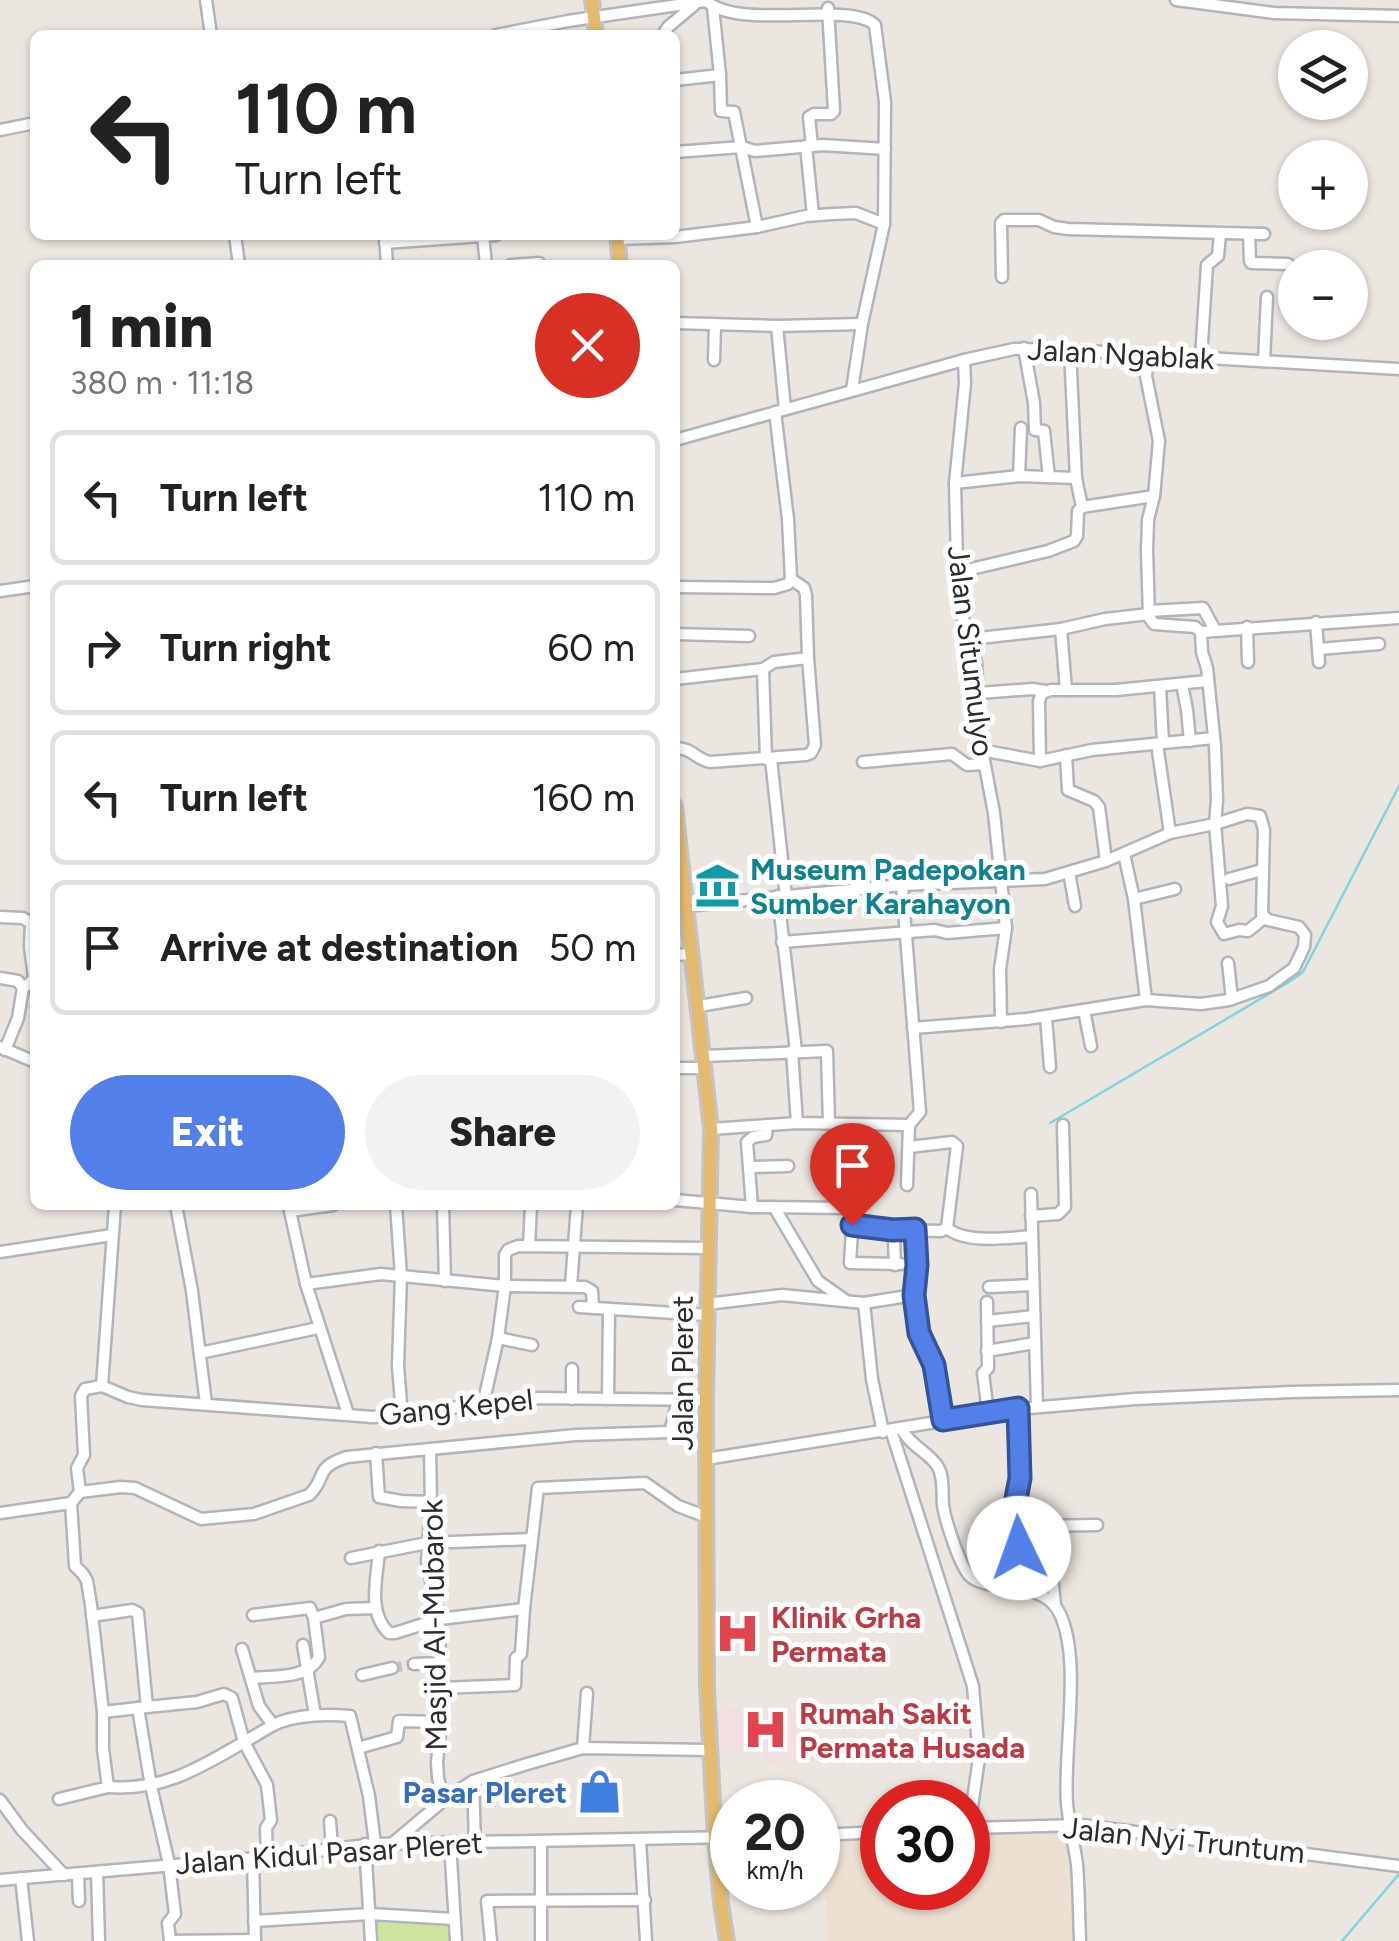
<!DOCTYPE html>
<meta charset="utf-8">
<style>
body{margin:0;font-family:Figtree,sans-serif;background:#f2f2f2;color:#222;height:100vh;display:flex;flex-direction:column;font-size:38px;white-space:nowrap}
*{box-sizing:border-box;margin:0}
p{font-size:32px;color:#767676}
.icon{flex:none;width:55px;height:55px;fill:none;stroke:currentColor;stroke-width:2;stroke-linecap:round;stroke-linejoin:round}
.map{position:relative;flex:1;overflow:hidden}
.sheet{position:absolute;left:30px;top:260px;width:650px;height:950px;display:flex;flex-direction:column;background:#fff;border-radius:15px;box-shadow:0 2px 8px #0004}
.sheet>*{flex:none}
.guide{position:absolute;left:30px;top:30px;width:650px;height:210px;border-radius:15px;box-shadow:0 2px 8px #0004;background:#fff;color:#222;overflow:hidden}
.buttons{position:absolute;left:1278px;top:30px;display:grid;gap:20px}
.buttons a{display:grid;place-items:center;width:90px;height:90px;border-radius:50%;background:#fff;box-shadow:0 2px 8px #0004;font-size:50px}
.speed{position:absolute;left:710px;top:1780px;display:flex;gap:20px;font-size:50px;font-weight:700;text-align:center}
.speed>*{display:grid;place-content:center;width:130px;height:130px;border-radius:50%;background:#fff;box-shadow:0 2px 8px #0004;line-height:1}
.speed small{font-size:25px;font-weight:400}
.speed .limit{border:15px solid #d22;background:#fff;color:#111}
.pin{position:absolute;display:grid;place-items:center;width:85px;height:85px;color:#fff;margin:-102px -42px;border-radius:50% 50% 50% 0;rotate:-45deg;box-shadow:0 0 10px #0007}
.pin .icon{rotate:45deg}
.me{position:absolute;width:110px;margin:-55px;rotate:357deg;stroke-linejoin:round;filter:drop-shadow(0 0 8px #0008)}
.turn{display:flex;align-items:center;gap:35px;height:210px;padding:0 40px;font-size:45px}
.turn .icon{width:130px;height:130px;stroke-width:2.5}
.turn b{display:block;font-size:70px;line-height:85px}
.round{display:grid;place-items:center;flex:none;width:105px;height:105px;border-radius:52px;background:#f2f2f2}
.summary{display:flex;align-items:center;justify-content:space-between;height:170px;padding:0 40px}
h1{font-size:60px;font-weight:800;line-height:75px}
.cta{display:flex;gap:20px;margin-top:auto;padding:20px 40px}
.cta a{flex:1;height:115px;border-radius:60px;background:#527fe8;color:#fff;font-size:40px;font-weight:800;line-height:115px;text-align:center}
.cta a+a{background:#f2f2f2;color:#222}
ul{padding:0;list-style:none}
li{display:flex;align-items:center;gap:30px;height:135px;margin:0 20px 15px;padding:0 20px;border:5px solid #e0e0e0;border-radius:15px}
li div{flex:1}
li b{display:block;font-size:38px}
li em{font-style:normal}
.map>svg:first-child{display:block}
</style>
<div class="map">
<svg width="1399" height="1941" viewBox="0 0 1399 1941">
<rect width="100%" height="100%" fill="#ece6e0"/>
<polygon fill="#ece0d2" points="1065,1831 1070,1833 1071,1836 1075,1941 828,1941 823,1840 882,1838 882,1888 968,1888 968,1835"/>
<polygon fill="#f2dfe2" points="814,1706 815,1761 764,1763 763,1751 718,1753 716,1710"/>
<polygon fill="#cee3a0" points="376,1919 449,1924 451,1941 377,1941"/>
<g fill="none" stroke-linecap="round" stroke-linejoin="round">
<g stroke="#7fd4e3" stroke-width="2.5">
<polyline points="1050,1123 1289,982 1303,972 1399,786"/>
<polyline points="1342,1941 1399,1874"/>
</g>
<polyline stroke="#c6c1bc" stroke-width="10" stroke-dasharray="10 5" stroke-linecap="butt" points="392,1668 414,1664"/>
<defs>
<g id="minor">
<polyline points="206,0 211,35"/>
<path d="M705 0C738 32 849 0 875 25L885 102 884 224 862 324 852 390"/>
<polyline points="1176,0 1274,13 1399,16"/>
<polyline points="713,7 720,75"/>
<polyline points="496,35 568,21 705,1"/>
<polyline points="663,35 668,27 694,5"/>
<polyline points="675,80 720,75 721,111 734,112 757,227"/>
<polyline points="0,130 35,123"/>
<polyline points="806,146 813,215"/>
<polyline points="812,146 809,117 814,114 831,114 834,111 828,8"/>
<polyline points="675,152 742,147 755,151 823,145 885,149"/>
<polyline points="1249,234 1250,261 1251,263 1288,264"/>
<polyline points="235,235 239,265"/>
<polyline points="385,235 387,265"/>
<polyline points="483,235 486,265"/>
<polyline points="618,239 675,237 757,227 806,216 832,214 856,213 884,224"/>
<polyline points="385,243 496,235"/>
<polyline points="511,265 539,263"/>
<polyline points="1002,277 1001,223 1004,220 1039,220 1054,227 1068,229 1264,234"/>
<polyline points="675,323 777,326 862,324"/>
<polyline points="777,326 785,409"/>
<polyline points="1024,348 1034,403 1035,430 1044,431 1049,477"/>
<polyline points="1148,355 1146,376 1159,441 1154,496 1148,520 1147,550 1149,617 1154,624 1195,627 1201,632 1202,652 1207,668 1215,746 1217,800 1215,824 1222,906 1217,922 1224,934 1239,930 1248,931 1264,918"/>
<polyline points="1201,358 1207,265 1218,256 1220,234"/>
<polyline points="714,360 715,325"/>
<polyline points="964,360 965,383 955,483 958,601 976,662 979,734 994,813 1006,928 1000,969 1001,1022"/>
<polyline points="1264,361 1267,297"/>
<polyline points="675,440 964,360 1014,349 1070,350 1399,369"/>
<polyline points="1019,476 1021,428"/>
<polyline points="955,483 1019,476 1076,478"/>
<polyline points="1082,507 1154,496"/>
<polyline points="958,572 1048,551 1074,541 1077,536 1078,511 1082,507 1076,478 1070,350"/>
<polyline points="675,587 774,588 788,584 791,579 788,519 775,412"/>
<polyline points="0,591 35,586"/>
<polyline points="1149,611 1203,608 1215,630"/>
<polyline points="1316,622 1319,662"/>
<polyline points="1247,627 1248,662"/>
<polyline points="1061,629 1066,690"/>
<polyline points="1201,632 1399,618"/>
<polyline points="675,634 749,636"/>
<polyline points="970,639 1061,629 1105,619 1149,614"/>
<polyline points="1319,649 1379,644"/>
<polyline points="763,669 766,759"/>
<polyline points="675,679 763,669 774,662 808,658"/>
<polyline points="1182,684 1187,710 1190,741"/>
<polyline points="1160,686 1163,743"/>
<polyline points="979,693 1032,689 1046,691"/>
<polyline points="1157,744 1170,833"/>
<path d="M675 748C693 748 695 759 710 762L806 755 811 753 815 745 808 658 806 595 804 588 791 579"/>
<polyline points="981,750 1040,761 1092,750 1214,738"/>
<polyline points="1066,755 1068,790 1094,801 1099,807 1106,861"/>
<polyline points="771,759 786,896"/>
<polyline points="1040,761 1039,701 1042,693 1051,690 1116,690 1207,681"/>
<polyline points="863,762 952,754 967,765 984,764"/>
<polyline points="1124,854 1134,899 1146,1000"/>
<polyline points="1069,872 1075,906"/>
<polyline points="1229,879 1262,870"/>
<polyline points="902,885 920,1112 909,1125 907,1185"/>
<polyline points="778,896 796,1051"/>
<polyline points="1134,899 1175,889"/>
<polyline points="686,906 902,885 1045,879 1106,861 1170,833 1215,824 1247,814 1260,816 1264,830 1262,914 1268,920 1299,927 1305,935 1304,947 1294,968 1269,986 1229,1000 1201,1004 1146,1000 1027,1019 913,1028"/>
<polyline points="0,917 23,918 31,923 30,947 34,977 31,982 23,988"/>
<polyline points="782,942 935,930 947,933 1006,928"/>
<polyline points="675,955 692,954"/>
<polyline points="1228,963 1232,999"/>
<polyline points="0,978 18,981 23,988 18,1018 5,1050"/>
<polyline points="699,1006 746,998"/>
<polyline points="1084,1010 1091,1046"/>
<polyline points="1046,1017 1050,1067"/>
<polyline points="0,1047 35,1062"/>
<polyline points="792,1051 797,1123"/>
<polyline points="704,1056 827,1051 829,1123"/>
<polyline points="675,1068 705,1068"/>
<polyline points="711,1129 797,1123 909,1125"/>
<polyline points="750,1167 788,1166"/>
<polyline points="1031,1194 1037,1407"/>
<polyline points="675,1200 752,1207 848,1208 853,1214 850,1263 901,1264"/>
<polyline points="176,1205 192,1291 206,1404"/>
<polyline points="290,1205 290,1211 333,1205"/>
<polyline points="396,1205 401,1276 398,1366 402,1415"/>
<polyline points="443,1205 445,1281"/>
<polyline points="752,1207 747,1142 753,1137 766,1135 767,1125"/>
<polyline points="774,1207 818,1281 845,1300"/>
<polyline points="290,1211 306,1284 348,1414"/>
<polyline points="1031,1216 1058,1214 1065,1207 1063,1125"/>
<polyline points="852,1225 893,1230 941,1231 947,1228 957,1146 952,1142 909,1147"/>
<path d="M947 1228C965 1244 1008 1238 1032 1236"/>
<polyline points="915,1229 917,1265 914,1295 919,1333 935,1365 943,1420"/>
<polyline points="894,1240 895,1265"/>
<polyline points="529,1246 531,1205"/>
<polyline points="0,1252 112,1235"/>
<polyline points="306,1284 381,1274 505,1286 585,1287 592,1291 593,1308"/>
<polyline points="571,1286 577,1205"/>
<polyline points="989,1287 1033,1285"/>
<polyline points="987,1302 988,1368 983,1373 988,1413"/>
<polyline points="707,1304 782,1295 864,1303"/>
<polyline points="579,1307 707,1315"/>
<polyline points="987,1321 1034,1316"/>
<polyline points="498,1338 532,1345"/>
<polyline points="987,1351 1035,1343"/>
<polyline points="200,1353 318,1328"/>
<polyline points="572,1369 572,1399"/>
<polyline points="102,1386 128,1397 142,1400 373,1417 538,1398 706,1400"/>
<polyline points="608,1399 609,1309"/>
<polyline points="483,1405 498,1338 505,1286 505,1255 508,1250 518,1246 708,1248"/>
<path d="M1018 1409 1020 1478 1014 1509 1020 1529 1016 1587C1034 1592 1051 1595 1060 1614 1082 1661 1063 1751 1067 1804 1069 1824 1074 1844 1077 1864 1079 1890 1079 1916 1080 1941"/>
<path d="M901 1428C911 1447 929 1452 938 1467 944 1477 942 1493 943 1505 945 1519 960 1568 971 1577 983 1586 1002 1586 1016 1587"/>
<polyline points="891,1430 973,1686 979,1758 969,1828"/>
<polyline points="883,1432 872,1379 864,1303 914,1295"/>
<polyline points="430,1449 431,1502 427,1562 439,1619 441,1722 437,1762 438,1778 444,1800"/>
<polyline points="376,1453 379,1497 401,1501 431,1502"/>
<polyline points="706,1459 1018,1409 1135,1399 1291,1392 1399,1390"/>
<path d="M80 1492 121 1487 135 1488 201 1519 254 1514 309 1495C328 1477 313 1468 347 1457L576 1435 670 1432 678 1400"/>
<polyline points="0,1513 71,1503"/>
<polyline points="1038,1526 1048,1536 1055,1605"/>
<polyline points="1020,1529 1038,1526 1097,1525"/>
<path d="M379 1551C377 1578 367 1613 389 1633H395L439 1619 524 1609 538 1488 645 1483 678 1506 707 1517"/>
<polyline points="351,1558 427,1543 531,1539"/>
<polyline points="92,1616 132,1610 138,1613 147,1707 103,1712"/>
<polyline points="314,1618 346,1609 375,1608"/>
<polyline points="303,1645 315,1715"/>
<polyline points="242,1649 259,1706 273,1725"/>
<polyline points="414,1664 441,1663"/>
<polyline points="362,1675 392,1668"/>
<path d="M251 1678C273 1676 309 1679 319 1657L314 1618 310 1608 253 1615"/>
<polyline points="441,1688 515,1685 516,1658 521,1654 524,1609"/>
<polyline points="147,1707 197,1702 224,1694 232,1698 244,1742 267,1785 271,1820 266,1828 267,1857"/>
<polyline points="138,1708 151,1786 169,1864 175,1914 168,1923 170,1941 255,1940"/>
<polyline points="358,1748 397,1737 399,1721 441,1722"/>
<polyline points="583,1748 587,1693"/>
<polyline points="473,1781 475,1842"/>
<path d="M108 1787C164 1791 199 1768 246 1741 257 1735 268 1727 280 1722 303 1714 327 1714 350 1716L369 1796 375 1844"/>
<polyline points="59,1799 108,1787 103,1749 103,1712 91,1605 87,1581 83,1574 75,1566 71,1503 80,1492 77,1468 84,1455 81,1396 85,1389 102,1386 115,1205"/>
<polyline points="0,1800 22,1830 64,1875"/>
<polyline points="330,1821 332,1848"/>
<polyline points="968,1828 1081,1825 1399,1866"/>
<polyline points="818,1835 882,1832"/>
<polyline points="640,1840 646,1941"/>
<polyline points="541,1841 541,1941"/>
<polyline points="394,1842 444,1800 473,1781 527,1764 583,1748 709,1750"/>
<polyline points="450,1842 456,1941"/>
<polyline points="365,1844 371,1941"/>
<polyline points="253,1858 255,1941"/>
<polyline points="97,1872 99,1941"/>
<polyline points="78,1874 79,1901"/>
<polyline points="21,1878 28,1941"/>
<polyline points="0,1880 267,1857 375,1844 732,1837"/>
<polyline points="254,1921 370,1914 454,1919"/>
<polyline points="491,1941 487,1901 645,1900"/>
</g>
<g id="major">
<polyline points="592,0 596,35"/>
<polyline points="617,235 620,265"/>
<polyline points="675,806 711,1129 706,1400 707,1689 715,1838 721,1903 727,1941"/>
</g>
</defs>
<use href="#minor" stroke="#b1b4bb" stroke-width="15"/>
<use href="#major" stroke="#c4c4c4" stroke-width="18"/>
<use href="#minor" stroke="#fff" stroke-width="10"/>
<use href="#major" stroke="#e3ba6f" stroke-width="12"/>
</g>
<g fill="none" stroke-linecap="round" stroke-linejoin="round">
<defs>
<polyline id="route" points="852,1225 893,1230 915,1229 917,1265 914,1295 919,1333 934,1365 943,1420 1018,1408 1020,1478 1014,1509 1020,1529 1019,1548"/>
</defs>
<use href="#route" stroke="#355397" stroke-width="25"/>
<use href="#route" stroke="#527fe8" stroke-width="18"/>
</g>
<defs>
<symbol id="museum-bare" viewBox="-9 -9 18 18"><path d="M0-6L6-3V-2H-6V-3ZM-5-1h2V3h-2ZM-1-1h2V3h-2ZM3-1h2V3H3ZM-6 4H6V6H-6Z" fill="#0f9aa8" stroke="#fff" stroke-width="2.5" paint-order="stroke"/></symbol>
<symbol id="hospital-bare" viewBox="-9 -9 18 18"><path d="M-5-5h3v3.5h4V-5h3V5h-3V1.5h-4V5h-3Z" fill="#e0444e" stroke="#fff" stroke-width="2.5" paint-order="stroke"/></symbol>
<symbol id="shop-bare" viewBox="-9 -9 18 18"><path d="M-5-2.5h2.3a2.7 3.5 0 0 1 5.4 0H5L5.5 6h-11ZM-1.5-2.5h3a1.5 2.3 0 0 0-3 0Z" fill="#3f7fe0" stroke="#fff" stroke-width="2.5" paint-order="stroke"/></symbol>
</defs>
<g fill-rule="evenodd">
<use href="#museum-bare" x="686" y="854" width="63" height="63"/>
<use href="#hospital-bare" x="706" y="1602" width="63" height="63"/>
<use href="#hospital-bare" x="734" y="1698" width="63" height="63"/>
<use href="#shop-bare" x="568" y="1760" width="63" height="63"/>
</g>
<g text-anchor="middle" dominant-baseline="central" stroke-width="10" stroke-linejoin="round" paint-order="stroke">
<g font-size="30" fill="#2c2c2c" stroke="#fff">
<text transform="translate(1121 354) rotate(3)">Jalan Ngablak</text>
<text transform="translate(971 651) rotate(83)">Jalan Situmulyo</text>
<text transform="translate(682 1373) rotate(-90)">Jalan Pleret</text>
<text transform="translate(456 1407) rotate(-6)">Gang Kepel</text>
<text transform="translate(434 1625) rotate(-91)">Masjid Al-Mubarok</text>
<text transform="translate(1184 1840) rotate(6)">Jalan Nyi Truntum</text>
<text transform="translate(329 1853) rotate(-4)">Jalan Kidul Pasar Pleret</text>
</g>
<g font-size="30" font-weight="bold" fill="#0d838f" stroke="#fff" text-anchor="start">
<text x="750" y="869">Museum Padepokan<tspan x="750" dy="34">Sumber Karahayon</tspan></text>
</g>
<g font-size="30" font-weight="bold" fill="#be3a42" stroke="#fff" text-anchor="start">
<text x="771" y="1617">Klinik Grha<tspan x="771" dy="34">Permata</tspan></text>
<text x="799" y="1713">Rumah Sakit<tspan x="799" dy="34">Permata Husada</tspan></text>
</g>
<g font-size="30" font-weight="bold" fill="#366cbe" stroke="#fff" text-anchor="end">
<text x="567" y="1792">Pasar Pleret</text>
</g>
</g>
</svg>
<div class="buttons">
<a><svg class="icon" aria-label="layers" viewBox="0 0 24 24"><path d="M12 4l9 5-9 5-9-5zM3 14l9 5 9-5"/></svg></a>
<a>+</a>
<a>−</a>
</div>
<div class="speed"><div>20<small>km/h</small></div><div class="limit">30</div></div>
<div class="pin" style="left:852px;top:1225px;background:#d93025"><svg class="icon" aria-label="arrive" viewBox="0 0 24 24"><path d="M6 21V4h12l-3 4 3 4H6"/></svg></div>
<svg class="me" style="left:1019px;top:1548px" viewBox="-20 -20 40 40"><circle r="19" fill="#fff"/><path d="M0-13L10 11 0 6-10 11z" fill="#527fe8"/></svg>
<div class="guide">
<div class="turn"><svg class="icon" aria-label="left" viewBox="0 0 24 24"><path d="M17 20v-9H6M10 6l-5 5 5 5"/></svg><div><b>110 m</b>Turn left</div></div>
</div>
<section class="sheet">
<div class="summary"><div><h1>1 min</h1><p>380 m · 11:18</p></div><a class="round" style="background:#d93025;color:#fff"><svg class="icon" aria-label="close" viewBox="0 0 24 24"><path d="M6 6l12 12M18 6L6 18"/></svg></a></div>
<ul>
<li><svg class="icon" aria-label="left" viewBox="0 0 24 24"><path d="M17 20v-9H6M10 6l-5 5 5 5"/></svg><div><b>Turn left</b></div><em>110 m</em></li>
<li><svg class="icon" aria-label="right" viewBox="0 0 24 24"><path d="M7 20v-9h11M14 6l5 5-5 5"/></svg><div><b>Turn right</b></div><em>60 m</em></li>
<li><svg class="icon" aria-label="left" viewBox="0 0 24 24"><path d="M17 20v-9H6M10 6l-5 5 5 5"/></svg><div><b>Turn left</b></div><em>160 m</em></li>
<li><svg class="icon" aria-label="arrive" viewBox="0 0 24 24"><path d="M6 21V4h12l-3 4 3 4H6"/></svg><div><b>Arrive at destination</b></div><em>50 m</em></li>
</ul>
<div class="cta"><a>Exit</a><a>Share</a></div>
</section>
</div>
